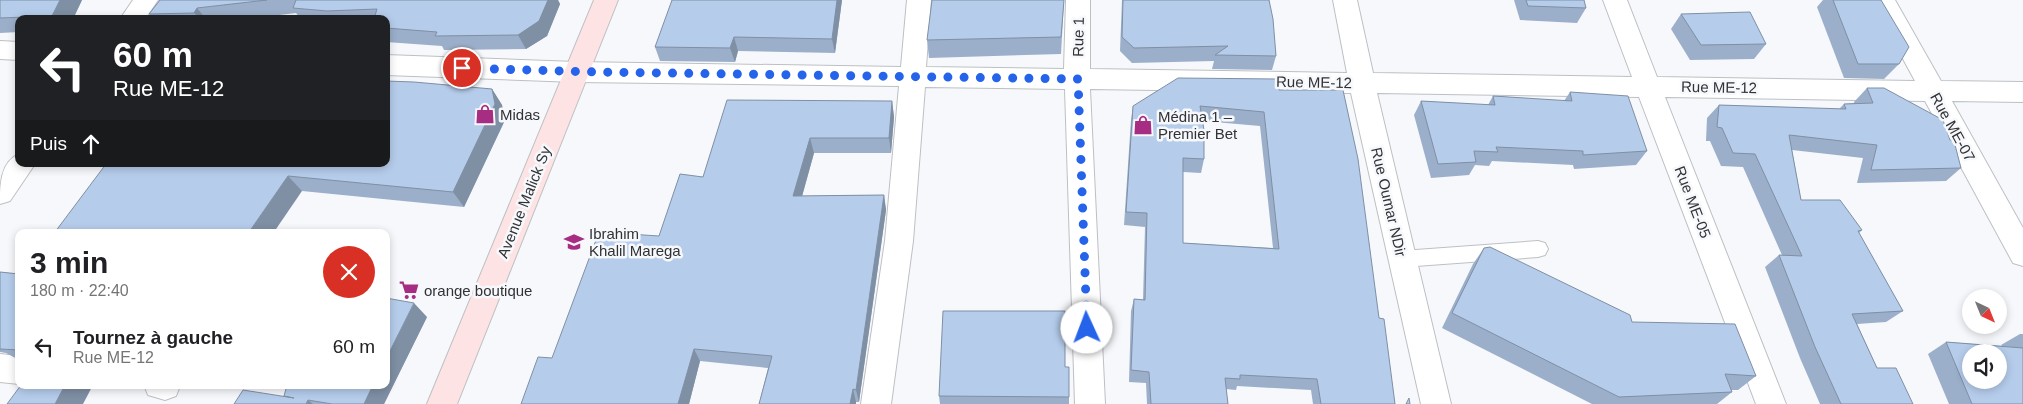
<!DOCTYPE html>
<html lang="fr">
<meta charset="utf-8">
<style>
body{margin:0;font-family:Arial,sans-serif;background:#f2f2f2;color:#202124;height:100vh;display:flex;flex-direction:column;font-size:19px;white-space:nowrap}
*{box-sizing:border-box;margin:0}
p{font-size:16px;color:#757577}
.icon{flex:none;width:28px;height:28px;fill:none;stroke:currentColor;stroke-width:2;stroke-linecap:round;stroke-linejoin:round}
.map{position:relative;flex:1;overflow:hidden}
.drawer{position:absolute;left:15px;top:229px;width:375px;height:160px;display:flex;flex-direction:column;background:#fff;border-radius:10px;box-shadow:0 2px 8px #0003}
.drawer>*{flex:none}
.top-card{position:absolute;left:15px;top:15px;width:375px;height:152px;border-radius:10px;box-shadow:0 2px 8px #0003;background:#202124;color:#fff;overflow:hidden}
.needle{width:32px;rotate:137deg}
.tools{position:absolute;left:1962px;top:289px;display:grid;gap:10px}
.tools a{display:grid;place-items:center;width:45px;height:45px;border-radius:50%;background:#fff;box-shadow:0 2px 8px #0003;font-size:25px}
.pin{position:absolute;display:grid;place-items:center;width:42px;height:42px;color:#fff;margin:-21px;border:2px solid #fff;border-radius:50%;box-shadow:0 1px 5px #0007}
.me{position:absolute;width:55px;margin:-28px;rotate:358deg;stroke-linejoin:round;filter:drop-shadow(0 0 4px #0008)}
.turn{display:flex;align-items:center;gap:18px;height:105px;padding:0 15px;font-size:22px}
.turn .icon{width:65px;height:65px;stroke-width:2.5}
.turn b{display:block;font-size:35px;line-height:42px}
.then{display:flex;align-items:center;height:48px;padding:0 15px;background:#0003;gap:10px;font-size:19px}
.round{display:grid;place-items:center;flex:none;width:52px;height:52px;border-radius:26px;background:#f2f2f2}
.summary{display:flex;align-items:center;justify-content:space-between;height:85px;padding:0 15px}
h1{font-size:30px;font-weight:800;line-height:38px}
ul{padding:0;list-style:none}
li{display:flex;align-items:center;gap:15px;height:65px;padding:0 15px}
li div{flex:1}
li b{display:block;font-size:19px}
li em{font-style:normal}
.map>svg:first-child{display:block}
</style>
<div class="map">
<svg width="2023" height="404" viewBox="0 0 2023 404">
<rect width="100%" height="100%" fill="#f6f8fc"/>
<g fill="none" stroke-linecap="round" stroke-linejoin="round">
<defs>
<polygon id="service" points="1538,241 1545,243 1548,249 1545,255 1538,257 1402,267 1395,265 1392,259 1395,253 1402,251"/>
<g id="minor">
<polygon points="133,0 158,0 145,19 120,19"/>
<polygon points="907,0 931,0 926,67 1064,69 1066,0 1090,0 1090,69 1347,73 1333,0 1357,0 1373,73 1632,77 1603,0 1627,0 1657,77 1915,81 1871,0 1895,0 1941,81 2023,82 2023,102 1952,101 2023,228 2023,266 2013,263 1925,101 1665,97 1786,404 1756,404 1639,97 1377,93 1451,404 1421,404 1351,93 1090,89 1105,404 1075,404 1065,89 925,87 913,241 891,404 861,404 885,241 899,86 576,82 386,75 386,55 576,62 901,67"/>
<polygon points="0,41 19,42 19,60 0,59"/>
<path d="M19 154V164H35L10 201 0 204C0 186 0 162 19 154Z"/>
<polygon points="0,354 19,356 19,384 0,382"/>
<polygon points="144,385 180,385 180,386 176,396 165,400 148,395"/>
</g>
<polygon id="secondary" points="594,0 618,0 457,404 427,404"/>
</defs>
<use href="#service" stroke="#bdc0c3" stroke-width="2"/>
<use href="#minor" stroke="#bdc0c3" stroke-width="2"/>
<use href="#secondary" stroke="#bdc0c3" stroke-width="2"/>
<use href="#service" fill="#fff" fill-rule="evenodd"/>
<use href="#minor" fill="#fff" fill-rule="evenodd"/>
<use href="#secondary" fill="#fde3e3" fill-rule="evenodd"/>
</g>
<g fill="#9cafca" fill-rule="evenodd">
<polygon points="0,0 82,0 73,19 19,19 19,32 0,33"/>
<polygon points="160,0 558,0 560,4 547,36 526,49 444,50 442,46 386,42 386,19 301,19 296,13 245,19 154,19 149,14"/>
<polygon points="842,0 835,53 738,51 735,62 660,61 655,47"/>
<polygon points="1064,0 1061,54 929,58 927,40"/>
<polygon points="1122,0 1269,0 1276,56 1272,70 1212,69 1214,61 1132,63 1120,51"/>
<polygon points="1514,0 1584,0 1586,8 1577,23 1520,20"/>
<polygon points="1823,0 1881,0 1899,64 1884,79 1844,78 1817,7"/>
<polygon points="1681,14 1766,44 1754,59 1690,60 1671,29"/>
<polygon points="1867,88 1950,140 1961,168 1946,181 1857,183 1863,158 1792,150 1801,200 1862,230 1859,233 1903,311 1886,322 1857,324 1877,368 1913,404 1820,404 1800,358 1765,267 1779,255 1782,255 1743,167 1721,166 1710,141 1706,141 1707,118 1719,105 1839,109 1844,104 1854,103 1854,102"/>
<polygon points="492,89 502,105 505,120 464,207 302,191 106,164"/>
<path d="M1279 90 1379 318 1395 404H1313L1311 390 1237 386 1236 390 1226 389 1228 404H1147L1146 383 1129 382 1131 311 1134 299 1143 300 1145 227 1124 225 1131 120 1133 106ZM1203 121 1260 126 1273 248 1183 243V172L1201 173 1204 159Z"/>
<polygon points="1570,92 1647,151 1636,165 1574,169 1573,165 1492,161 1489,166 1475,165 1469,175 1431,178 1414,115 1421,101 1488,105 1493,96 1564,101"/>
<polygon points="892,101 894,117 891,153 814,153 802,196 884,195 886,210 859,402 856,402 856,404 759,404 768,368 700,361 689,404 521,404 552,358 659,236 703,177"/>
<polygon points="1484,248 1632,322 1756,376 1738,390 1731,390 1732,392 1717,404 1592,404 1442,328 1473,264"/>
<polygon points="0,272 19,274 19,360 6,353 0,352 0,353"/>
<polygon points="427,317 384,404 234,404 284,396"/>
<polygon points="2020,334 2023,334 2023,404 1949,404 1928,354 1946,342 2002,346 2001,345"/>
<polygon points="1065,367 1069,397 1069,404 940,404 939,396"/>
</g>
<g fill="#7f8fa4">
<polygon points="60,0 82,0 73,19 54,19 52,16"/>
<polygon points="548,0 558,0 560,4 547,36 526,49 518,35"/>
<polygon points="837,0 842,0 835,53 832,39"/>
<polygon points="197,8 206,19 200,19 194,13"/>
<polygon points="734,37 738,51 735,62 730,48"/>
<polygon points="492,89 502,105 505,120 464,207 453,192"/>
<polygon points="892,101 894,117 891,153 889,138"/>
<polygon points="810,138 814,153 798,211 793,196"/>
<polygon points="288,176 302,191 274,232 249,232"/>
<polygon points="884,195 886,210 859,402 856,390"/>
<polygon points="414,303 427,317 384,404 362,404 373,385 386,385 386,359"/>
<polygon points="694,349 700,361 689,404 678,404"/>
<polygon points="65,385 93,385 83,404 55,404"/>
<polygon points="853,389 856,402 856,404 850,404"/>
<polygon points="308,400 313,404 306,404"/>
</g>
<g fill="#b5cceb" stroke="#7f8fa4" fill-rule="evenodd">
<polygon points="0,0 60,0 52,16 0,18"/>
<polygon points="160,0 267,0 197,8 194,13 149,14"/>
<polygon points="296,0 548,0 539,21 518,35 435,36 437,32 386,28 386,19 374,19 377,9 327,11 293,8"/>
<polygon points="672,0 837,0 832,39 734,37 730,48 655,47"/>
<polygon points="932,0 1064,0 1061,37 927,40"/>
<polygon points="1123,0 1269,0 1273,19 1276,56 1215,55 1228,46 1134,48 1122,37"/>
<polygon points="1526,0 1584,0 1586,8 1528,6"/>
<polygon points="1833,0 1881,0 1909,47 1899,64 1858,64"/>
<polygon points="1750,12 1766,44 1701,45 1681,14"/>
<path d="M1178 78 1278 79 1279 90H1343L1358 159 1379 318 1384 319 1395 404H1321L1317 379 1240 375V379L1225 378 1228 404H1151L1149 372 1131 370 1134 299 1145 300 1147 213 1126 212 1133 106ZM1200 106 1264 112 1279 249 1183 243V158L1204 159V130Z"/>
<polygon points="386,81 414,82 492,89 495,104 453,192 288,176 249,232 55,232 106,164 386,164"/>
<polygon points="1867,88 1884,88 1943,120 1950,140 1954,141 1961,168 1871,170 1877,145 1789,135 1801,200 1840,200 1862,230 1858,231 1903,311 1852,314 1877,368 1896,368 1913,404 1841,404 1815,347 1779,255 1802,256 1755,154 1733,153 1722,128 1717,127 1719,105 1846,109 1844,104 1873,103"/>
<polygon points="1570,92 1628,96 1647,151 1583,155 1583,151 1496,147 1498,152 1474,151 1476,162 1438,164 1421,101 1495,105 1493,96 1572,101"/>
<polygon points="727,100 892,101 889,138 810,138 793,196 884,195 856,390 853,389 850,404 759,404 772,356 694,349 678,404 521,404 538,357 552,358 599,232 659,236 680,174 703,177"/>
<polygon points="1490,247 1630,315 1632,322 1735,324 1756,376 1725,374 1732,392 1619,397 1452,313 1484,248"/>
<polygon points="0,272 19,274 19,350 0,349"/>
<polygon points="386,298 414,303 386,359"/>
<polygon points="943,311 1065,311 1065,367 1069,367 1069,397 939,396"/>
<path d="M1946 342 2023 348V404H1972ZM1971 352H1999V380H1971Z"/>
<polygon points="21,385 65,385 55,404 7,404"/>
<polygon points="287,385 373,385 364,404 332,404 308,400 306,404 234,404 243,390 294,398 284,396"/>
<polygon points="1409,398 1410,404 1406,404"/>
</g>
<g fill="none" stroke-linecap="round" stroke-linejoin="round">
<polyline stroke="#2563eb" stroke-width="9" stroke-dasharray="0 16.2" points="462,68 596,72 1078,79 1087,328"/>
</g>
<defs>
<symbol id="shop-bare" viewBox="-9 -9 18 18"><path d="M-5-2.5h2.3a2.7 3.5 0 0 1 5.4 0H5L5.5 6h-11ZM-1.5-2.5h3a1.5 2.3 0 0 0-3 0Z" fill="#a62d82" stroke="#f6f8fc" stroke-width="2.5" paint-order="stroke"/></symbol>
<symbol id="school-bare" viewBox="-9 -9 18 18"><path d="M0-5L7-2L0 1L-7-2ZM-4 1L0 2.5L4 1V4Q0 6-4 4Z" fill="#a62d82" stroke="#f6f8fc" stroke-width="2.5" paint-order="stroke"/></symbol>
<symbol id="supermarket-bare" viewBox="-9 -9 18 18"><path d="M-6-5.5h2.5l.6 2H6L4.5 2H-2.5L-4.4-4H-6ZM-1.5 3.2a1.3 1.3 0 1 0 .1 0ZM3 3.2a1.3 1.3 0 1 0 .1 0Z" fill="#a62d82" stroke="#f6f8fc" stroke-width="2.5" paint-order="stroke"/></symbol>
</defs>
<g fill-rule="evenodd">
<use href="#shop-bare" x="471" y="100" width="28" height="28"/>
<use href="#shop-bare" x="1129" y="111" width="28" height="28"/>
<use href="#school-bare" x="560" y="228" width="28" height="28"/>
<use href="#supermarket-bare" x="395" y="276" width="28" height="28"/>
</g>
<g text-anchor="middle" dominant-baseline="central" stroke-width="5" stroke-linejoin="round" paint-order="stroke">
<g font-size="15" fill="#313234" stroke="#f6f8fc">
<text transform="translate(1078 37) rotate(-89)">Rue 1</text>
<text transform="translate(1314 82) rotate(1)">Rue ME-12</text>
<text transform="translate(1719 87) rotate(1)">Rue ME-12</text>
<text transform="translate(1953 127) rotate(61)">Rue ME-07</text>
<text transform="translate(524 202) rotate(-68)">Avenue Malick Sy</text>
<text transform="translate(1389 202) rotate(77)">Rue Oumar NDir</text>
<text transform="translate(1693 202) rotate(69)">Rue ME-05</text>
</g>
<g font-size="15" fill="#313234" stroke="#f6f8fc" text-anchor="start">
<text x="500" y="114">Midas</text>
<text x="1158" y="116">Médina 1 –<tspan x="1158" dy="17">Premier Bet</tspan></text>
<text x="589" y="233">Ibrahim<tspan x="589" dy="17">Khalil Marega</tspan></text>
<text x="424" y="290">orange boutique</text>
</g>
</g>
</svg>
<div class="tools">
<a><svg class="needle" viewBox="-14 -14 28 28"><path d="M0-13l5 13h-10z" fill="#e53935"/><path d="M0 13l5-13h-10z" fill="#757577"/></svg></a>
<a><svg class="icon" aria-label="sound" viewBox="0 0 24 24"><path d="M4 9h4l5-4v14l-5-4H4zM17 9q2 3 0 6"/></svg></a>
</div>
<div class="pin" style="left:462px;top:68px;background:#d93025"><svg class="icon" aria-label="arrive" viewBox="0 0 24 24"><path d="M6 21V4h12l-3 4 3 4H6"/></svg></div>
<svg class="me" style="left:1087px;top:328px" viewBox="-20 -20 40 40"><circle r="19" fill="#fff"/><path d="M0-13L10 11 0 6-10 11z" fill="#2563eb"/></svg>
<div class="top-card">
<div class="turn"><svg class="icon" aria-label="left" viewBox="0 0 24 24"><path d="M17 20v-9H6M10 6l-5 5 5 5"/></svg><div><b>60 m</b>Rue ME-12</div></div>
<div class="then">Puis<svg class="icon" aria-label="ahead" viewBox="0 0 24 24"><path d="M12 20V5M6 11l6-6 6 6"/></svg></div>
</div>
<section class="drawer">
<div class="summary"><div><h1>3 min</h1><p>180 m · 22:40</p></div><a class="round" style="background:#d93025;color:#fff"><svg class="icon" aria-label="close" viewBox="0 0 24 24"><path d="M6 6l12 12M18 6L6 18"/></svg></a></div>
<ul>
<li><svg class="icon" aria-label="left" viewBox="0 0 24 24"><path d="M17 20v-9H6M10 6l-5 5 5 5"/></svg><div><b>Tournez à gauche</b><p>Rue ME-12</p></div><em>60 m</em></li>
</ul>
</section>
</div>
